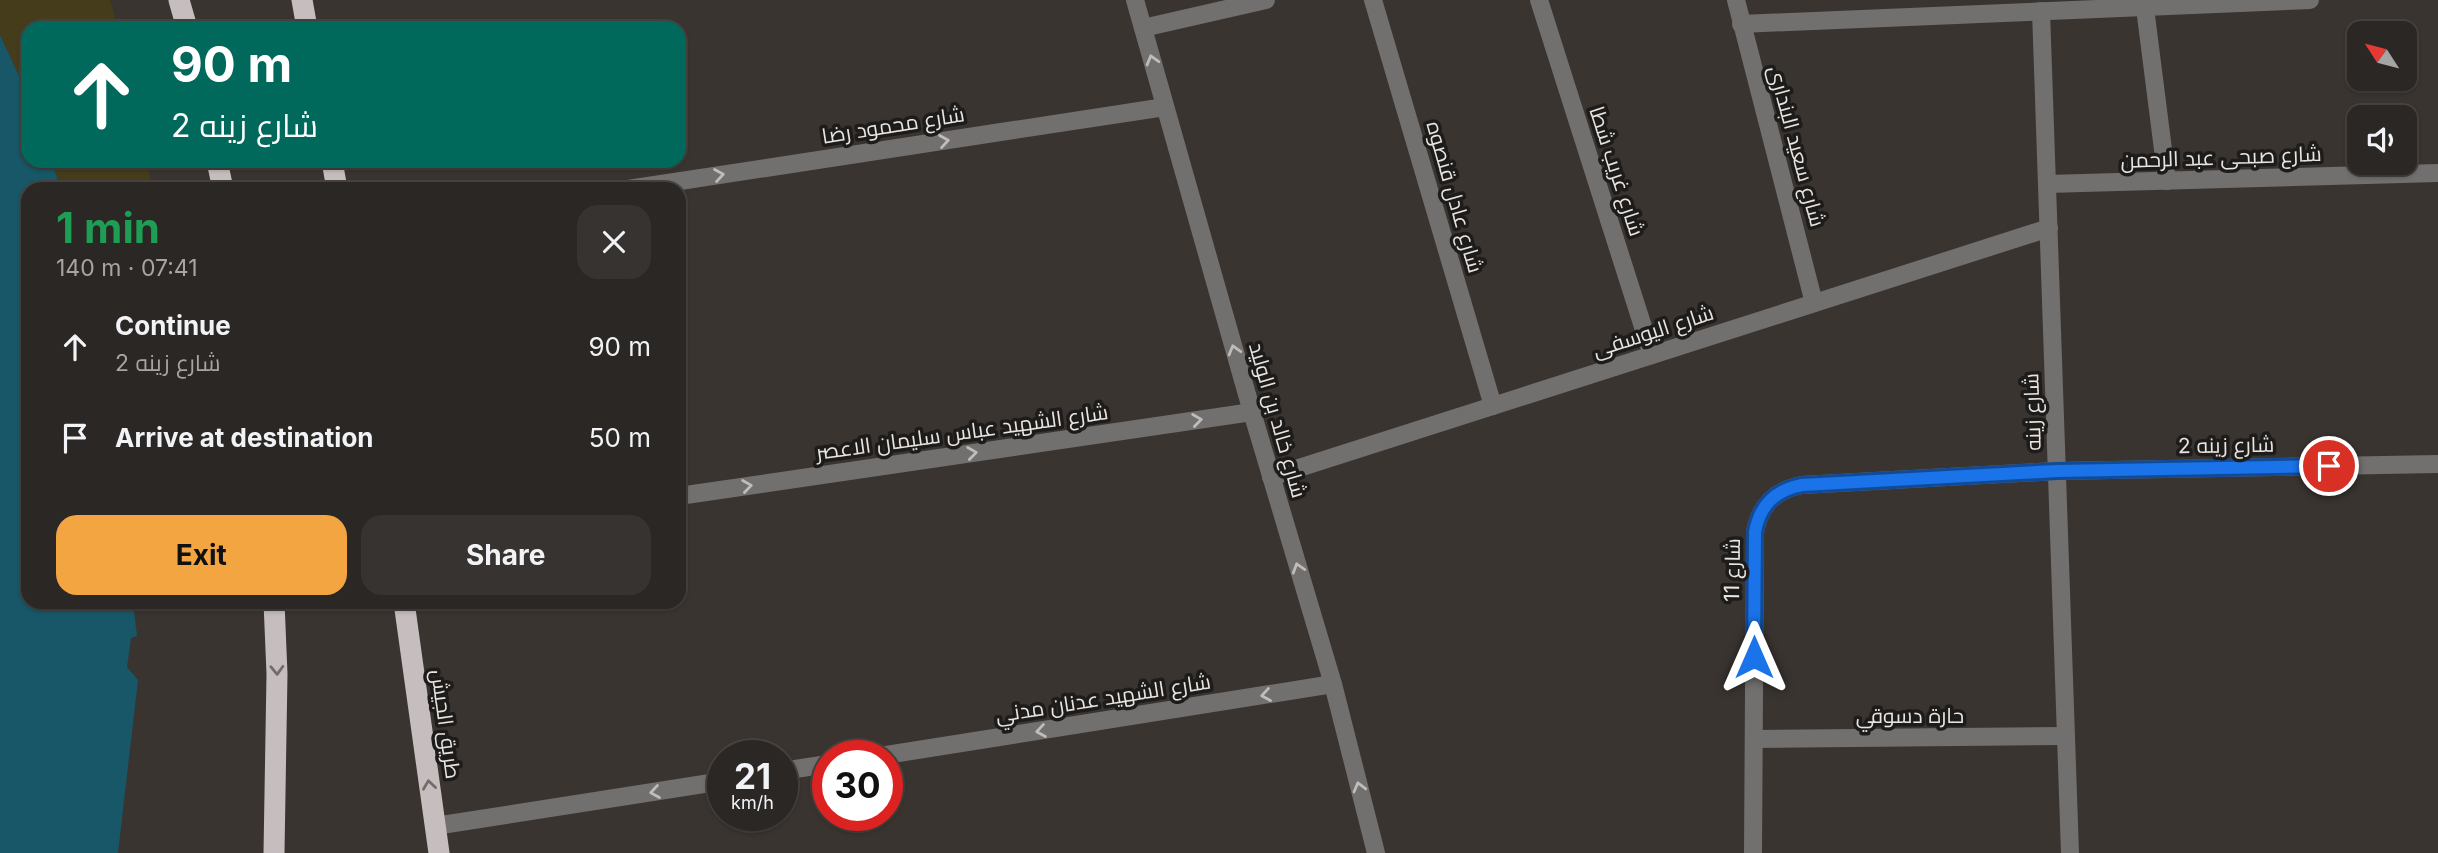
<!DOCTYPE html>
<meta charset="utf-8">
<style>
body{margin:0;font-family:Inter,Cairo,sans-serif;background:#373331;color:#f1f3f6;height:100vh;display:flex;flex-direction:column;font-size:26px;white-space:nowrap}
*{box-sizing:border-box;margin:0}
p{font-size:23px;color:#a6a5a6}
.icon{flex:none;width:38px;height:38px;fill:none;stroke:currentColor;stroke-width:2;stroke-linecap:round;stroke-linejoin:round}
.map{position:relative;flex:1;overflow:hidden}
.sheet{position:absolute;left:21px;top:182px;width:665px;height:427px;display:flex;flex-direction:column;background:#2b2724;border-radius:21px;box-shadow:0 2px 5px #0004,0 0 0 2px #474441}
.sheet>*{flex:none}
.hud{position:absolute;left:21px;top:21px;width:665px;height:147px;border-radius:21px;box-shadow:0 2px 5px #0004,0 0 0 2px #474441;background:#00695c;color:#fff;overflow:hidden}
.needle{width:46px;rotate:306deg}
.tools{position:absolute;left:2347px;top:21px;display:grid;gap:14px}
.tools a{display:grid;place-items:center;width:70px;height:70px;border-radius:14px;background:#2b2724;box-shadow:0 2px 5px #0004,0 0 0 2px #474441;font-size:35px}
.speed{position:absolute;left:707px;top:740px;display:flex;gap:14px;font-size:35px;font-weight:700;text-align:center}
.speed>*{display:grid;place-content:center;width:91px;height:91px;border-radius:50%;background:#2b2724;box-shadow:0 2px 5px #0004,0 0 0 2px #474441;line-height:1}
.speed small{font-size:18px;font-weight:400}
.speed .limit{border:10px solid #d22;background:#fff;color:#111}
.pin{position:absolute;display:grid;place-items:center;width:60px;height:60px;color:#fff;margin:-30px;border:4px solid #fff;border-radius:50%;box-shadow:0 2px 7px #0007}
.me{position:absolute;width:77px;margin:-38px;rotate:0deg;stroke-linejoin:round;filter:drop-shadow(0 0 5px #0008)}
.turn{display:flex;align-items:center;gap:24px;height:147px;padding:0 35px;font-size:32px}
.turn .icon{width:91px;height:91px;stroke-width:2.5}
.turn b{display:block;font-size:49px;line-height:60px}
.round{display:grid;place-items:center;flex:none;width:74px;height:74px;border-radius:21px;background:#373331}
.headline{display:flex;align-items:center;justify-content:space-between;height:119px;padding:0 35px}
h1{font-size:42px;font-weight:700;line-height:52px;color:#1e9e55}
.action{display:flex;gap:14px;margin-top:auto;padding:14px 35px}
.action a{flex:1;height:80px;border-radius:21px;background:#f2a541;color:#111;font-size:28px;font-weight:700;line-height:80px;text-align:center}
.action a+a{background:#373331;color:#f1f3f6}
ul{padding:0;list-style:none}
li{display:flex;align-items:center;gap:21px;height:91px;padding:0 35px}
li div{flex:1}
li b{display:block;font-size:26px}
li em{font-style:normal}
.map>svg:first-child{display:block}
</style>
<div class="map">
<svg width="2438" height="853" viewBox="0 0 2438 853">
<rect width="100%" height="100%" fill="#393430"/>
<g fill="#453c1c">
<polygon points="0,0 110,0 118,28 28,28 28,95 0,35"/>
<polygon points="52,161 147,161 152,189 60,189"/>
</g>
<polygon fill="#175768" points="0,35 28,95 28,161 52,161 60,189 28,189 28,602 133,602 137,636 131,638 127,667 138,680 118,853 0,853"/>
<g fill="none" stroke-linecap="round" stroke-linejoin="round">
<g stroke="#726f6f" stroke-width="18">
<polyline points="1135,0 1252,412 1333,684 1376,853"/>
<polyline points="1373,0 1493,406"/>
<polyline points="1539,0 1652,355"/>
<polyline points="1736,0 1814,303"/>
<polyline points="2144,0 2167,181"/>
<polyline points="2041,11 2070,853"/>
<polyline points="1741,24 2310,0"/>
<polyline points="1143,28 1266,0"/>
<polyline points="2047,184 2438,173"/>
<polyline points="628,189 1165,107"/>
<polyline points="1271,477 2049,228"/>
<polyline points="679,496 1252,412"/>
<polyline points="1754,739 2066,736"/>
<polyline points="880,756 1333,684"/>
<polyline points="782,771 828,764"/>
<polyline points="435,826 723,781"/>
<path d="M1753 853 1755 532C1760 505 1775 490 1802 485L2057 471 2438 464"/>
</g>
<g stroke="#c6bdbe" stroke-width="21">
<polyline points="179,0 187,28"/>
<polyline points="302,0 307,28"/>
<polyline points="217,161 223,189"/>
<polyline points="332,161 337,189"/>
<polyline points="274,602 277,674 274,853"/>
<polyline points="404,602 439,853"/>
</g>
</g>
<defs><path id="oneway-chevron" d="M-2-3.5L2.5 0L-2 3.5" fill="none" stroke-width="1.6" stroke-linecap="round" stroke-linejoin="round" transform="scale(1.75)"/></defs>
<g stroke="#bfbcba">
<use href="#oneway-chevron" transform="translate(1152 60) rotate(-106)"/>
<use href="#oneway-chevron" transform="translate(944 141) rotate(-9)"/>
<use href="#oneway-chevron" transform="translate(719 175) rotate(-9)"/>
<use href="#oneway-chevron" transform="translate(1234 350) rotate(-106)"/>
<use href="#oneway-chevron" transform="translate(1197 420) rotate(-8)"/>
<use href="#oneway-chevron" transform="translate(972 453) rotate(-8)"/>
<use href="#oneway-chevron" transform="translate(747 486) rotate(-8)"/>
<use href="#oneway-chevron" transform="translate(1298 568) rotate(-107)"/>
<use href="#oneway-chevron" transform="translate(1266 695) rotate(171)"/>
<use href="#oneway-chevron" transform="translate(1041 731) rotate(171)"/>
<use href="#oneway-chevron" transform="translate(1359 787) rotate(-105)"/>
<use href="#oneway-chevron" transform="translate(655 792) rotate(171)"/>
</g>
<g stroke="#726c6c">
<use href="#oneway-chevron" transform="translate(277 670) rotate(88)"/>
<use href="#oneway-chevron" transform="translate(429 785) rotate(-98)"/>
</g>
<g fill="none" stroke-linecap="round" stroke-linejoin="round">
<defs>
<path id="route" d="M1754 657 1755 532C1760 505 1775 490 1802 485L2057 471 2329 466"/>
</defs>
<use href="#route" stroke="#114b97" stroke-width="18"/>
<use href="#route" stroke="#1a73e8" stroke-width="12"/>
</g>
<g text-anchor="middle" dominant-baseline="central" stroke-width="7" stroke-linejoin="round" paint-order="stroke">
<g font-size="21" fill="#e8e5e2" stroke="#1e1c1a">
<text transform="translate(893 125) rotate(-9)">شارع محمود رضا</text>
<text transform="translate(1797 146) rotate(75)">شارع سعيد البندارى</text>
<text transform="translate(2221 157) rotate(-2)">شارع صبحى عبد الرحمن</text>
<text transform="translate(1617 171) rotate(72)">شارع غريب شطا</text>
<text transform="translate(1455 197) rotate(74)">شارع عادل قنصوه</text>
<text transform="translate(1653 331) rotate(-18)">شارع اليوسفى</text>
<text transform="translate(2032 412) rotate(-92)">شارع زينه</text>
<text transform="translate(1278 420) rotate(74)">شارع خالد بن الوليد</text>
<text transform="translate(962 432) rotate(-8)">شارع الشهيد عباس سليمان الاعصر</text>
<text transform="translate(2226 445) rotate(-1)">شارع زينه 2</text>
<text transform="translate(1732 570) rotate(-89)">شارع 11</text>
<text transform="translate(1103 698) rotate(-9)">شارع الشهيد عدنان مدني</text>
<text x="1910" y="715">حارة دسوقي</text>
<text transform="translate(446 724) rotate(82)">طريق الجيش</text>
</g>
</g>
</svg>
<div class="tools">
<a><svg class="needle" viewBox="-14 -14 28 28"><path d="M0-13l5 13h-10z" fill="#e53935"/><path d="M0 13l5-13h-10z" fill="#a6a5a6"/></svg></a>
<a><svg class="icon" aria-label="sound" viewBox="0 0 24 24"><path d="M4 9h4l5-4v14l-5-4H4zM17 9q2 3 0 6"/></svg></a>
</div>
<div class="speed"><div>21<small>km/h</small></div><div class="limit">30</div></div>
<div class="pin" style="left:2329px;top:466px;background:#d93025"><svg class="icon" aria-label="arrive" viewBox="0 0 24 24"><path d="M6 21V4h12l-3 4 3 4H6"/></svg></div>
<svg class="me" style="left:1754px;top:657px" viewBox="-20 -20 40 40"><path d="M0-17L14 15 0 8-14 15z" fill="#1a73e8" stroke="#fff" stroke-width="4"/></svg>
<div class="hud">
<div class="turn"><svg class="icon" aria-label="ahead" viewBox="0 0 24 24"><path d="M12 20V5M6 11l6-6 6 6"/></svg><div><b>90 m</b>شارع زينه 2</div></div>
</div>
<section class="sheet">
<div class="headline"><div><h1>1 min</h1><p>140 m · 07:41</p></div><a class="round"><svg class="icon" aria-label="close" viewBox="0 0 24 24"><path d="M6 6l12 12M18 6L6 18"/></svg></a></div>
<ul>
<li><svg class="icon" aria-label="ahead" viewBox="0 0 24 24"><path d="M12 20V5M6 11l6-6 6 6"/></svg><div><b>Continue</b><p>شارع زينه 2</p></div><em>90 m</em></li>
<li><svg class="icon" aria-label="arrive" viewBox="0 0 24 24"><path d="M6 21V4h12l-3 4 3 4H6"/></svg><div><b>Arrive at destination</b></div><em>50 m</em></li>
</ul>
<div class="action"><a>Exit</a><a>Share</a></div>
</section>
</div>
